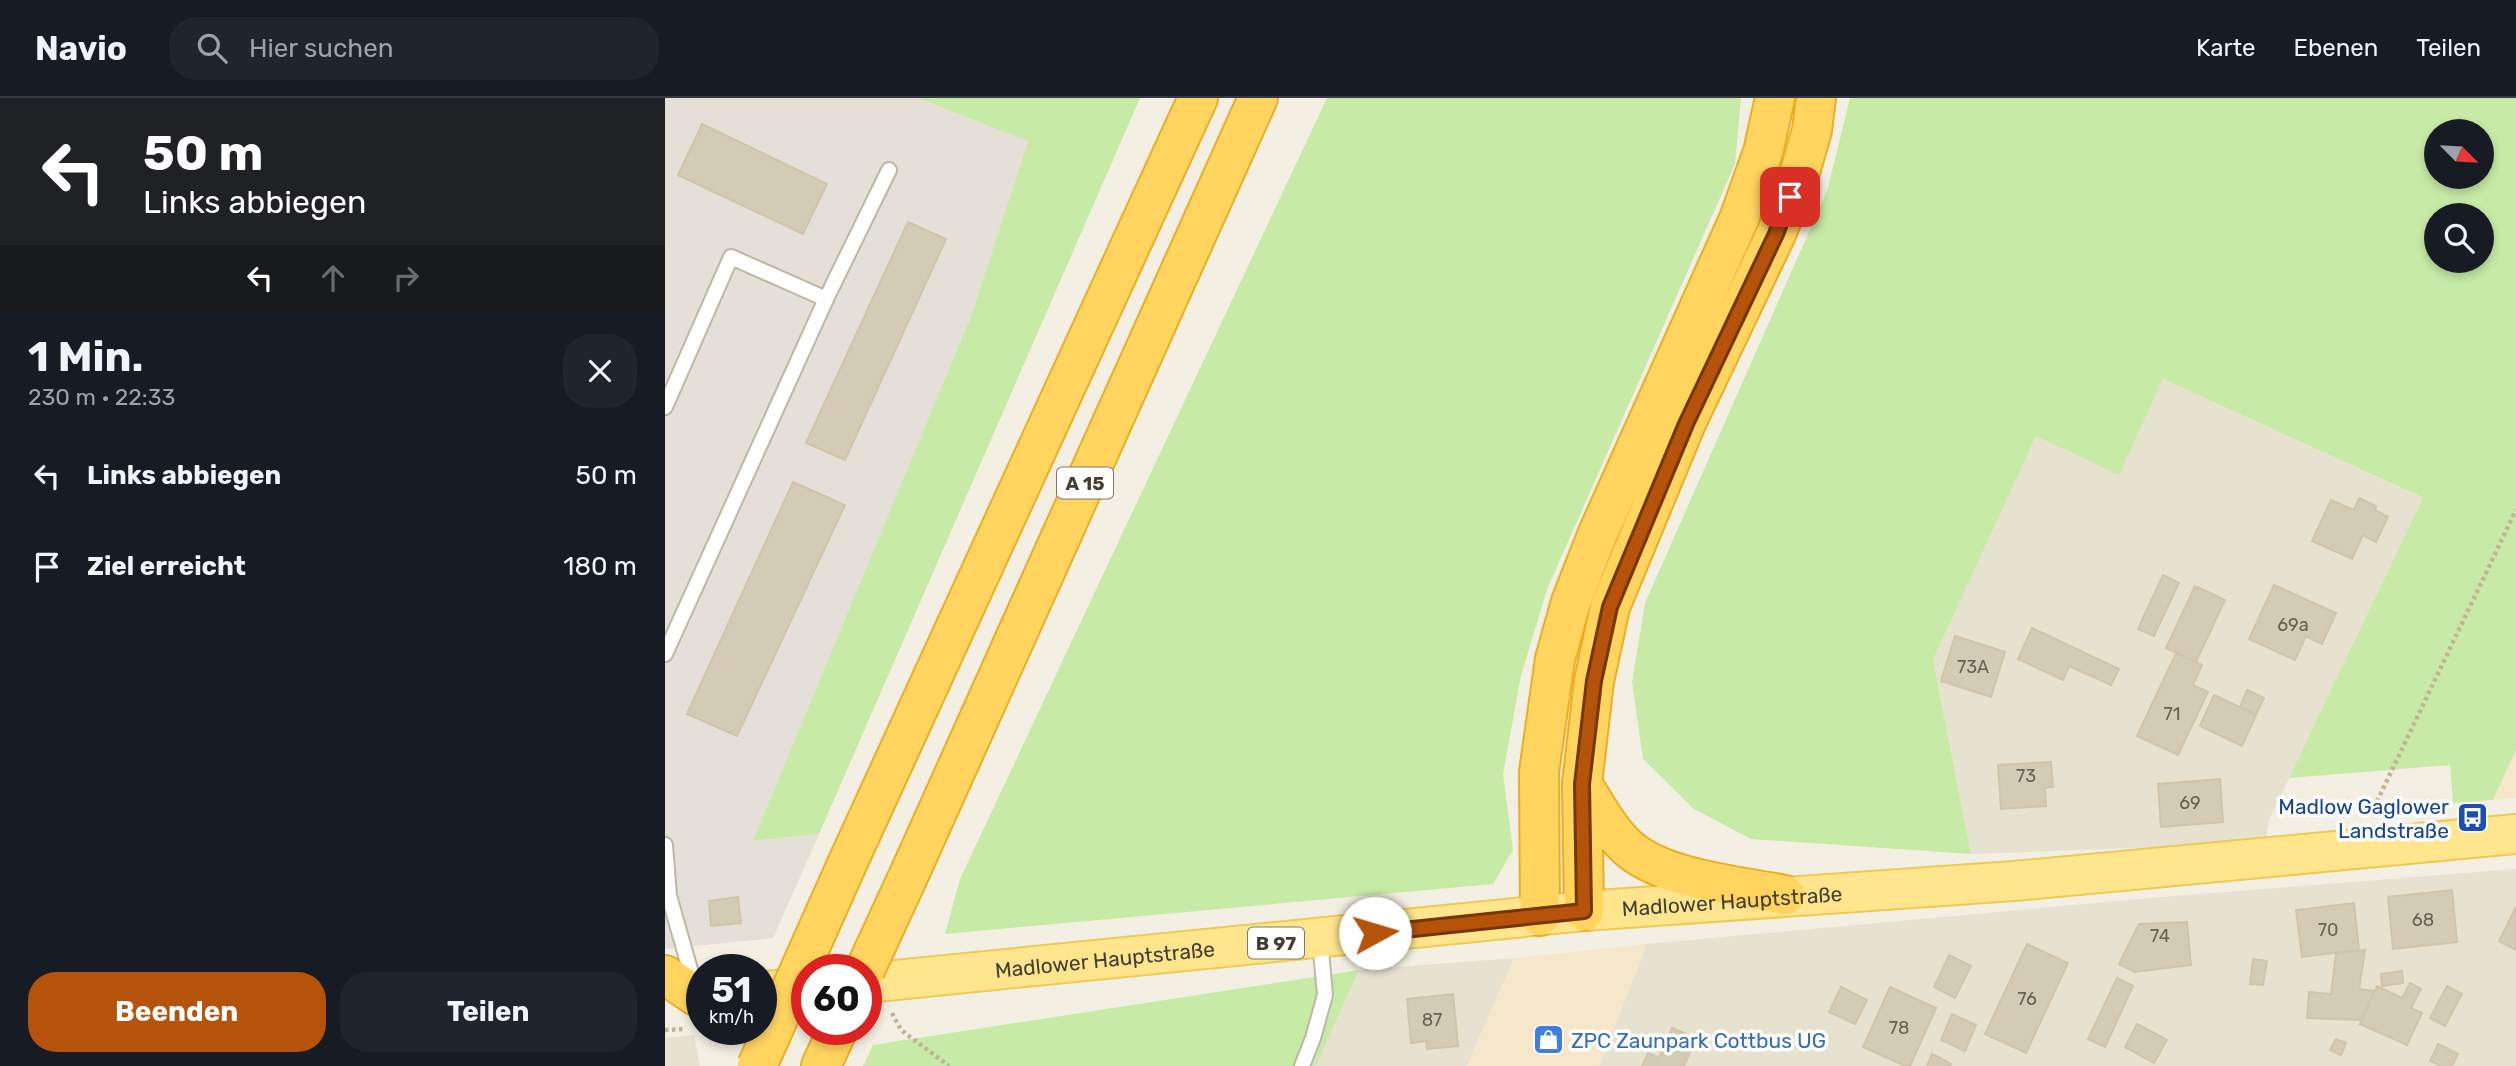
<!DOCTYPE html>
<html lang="de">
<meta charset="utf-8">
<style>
body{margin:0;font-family:Rubik,sans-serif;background:#20242c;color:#f1f3f6;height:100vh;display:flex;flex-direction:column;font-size:26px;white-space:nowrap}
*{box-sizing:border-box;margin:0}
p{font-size:23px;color:#9ea1a6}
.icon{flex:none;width:38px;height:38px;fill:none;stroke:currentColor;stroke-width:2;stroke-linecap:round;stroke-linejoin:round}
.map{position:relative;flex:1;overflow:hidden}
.details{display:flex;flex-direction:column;background:#171b24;width:665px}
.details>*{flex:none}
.top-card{background:#202124;color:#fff;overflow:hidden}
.needle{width:46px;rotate:114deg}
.buttons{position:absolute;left:1759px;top:21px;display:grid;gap:14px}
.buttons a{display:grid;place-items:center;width:70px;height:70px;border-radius:50%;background:#171b24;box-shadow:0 4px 10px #0003;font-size:35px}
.speed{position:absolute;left:21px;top:856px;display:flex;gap:14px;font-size:35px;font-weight:700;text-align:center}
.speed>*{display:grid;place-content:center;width:91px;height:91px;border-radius:50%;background:#171b24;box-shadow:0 4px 10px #0003;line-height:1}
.speed small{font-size:18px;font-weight:400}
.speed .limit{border:10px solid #d22;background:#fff;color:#111}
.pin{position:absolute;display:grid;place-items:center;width:60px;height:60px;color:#fff;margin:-30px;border-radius:14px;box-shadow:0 4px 10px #0006}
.me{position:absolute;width:77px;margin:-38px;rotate:84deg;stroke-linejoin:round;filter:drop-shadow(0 0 5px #0008)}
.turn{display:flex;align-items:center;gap:24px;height:147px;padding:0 28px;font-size:32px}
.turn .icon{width:91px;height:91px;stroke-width:2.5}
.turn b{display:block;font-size:49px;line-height:60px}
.lanes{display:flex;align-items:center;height:66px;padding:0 28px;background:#0003;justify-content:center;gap:35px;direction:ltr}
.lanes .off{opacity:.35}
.round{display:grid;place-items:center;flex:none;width:74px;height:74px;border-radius:28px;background:#20242c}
.overview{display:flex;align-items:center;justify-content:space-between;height:119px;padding:0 28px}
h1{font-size:42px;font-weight:700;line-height:52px}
.action{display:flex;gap:14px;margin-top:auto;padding:14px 28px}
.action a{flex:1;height:80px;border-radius:28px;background:#b45309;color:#fff;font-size:28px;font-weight:700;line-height:80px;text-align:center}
.action a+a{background:#20242c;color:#f1f3f6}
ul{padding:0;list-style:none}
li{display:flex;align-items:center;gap:21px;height:91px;padding:0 28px}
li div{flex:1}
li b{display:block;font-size:26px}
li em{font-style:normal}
header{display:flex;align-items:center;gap:42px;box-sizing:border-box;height:98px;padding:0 35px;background:#171b24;border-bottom:2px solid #363941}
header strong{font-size:33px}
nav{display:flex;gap:38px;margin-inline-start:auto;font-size:24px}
.search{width:490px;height:63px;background:#20242c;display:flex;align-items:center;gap:18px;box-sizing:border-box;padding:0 24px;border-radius:28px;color:#9ea1a6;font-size:26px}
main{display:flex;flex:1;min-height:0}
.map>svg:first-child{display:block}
</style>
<header>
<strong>Navio</strong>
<div class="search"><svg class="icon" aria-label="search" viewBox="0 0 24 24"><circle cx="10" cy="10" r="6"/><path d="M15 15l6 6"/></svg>Hier suchen</div>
<nav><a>Karte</a><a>Ebenen</a><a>Teilen</a></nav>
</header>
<main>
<section class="details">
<div class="top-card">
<div class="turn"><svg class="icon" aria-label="left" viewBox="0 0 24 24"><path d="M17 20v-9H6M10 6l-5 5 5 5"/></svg><div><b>50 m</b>Links abbiegen</div></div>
<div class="lanes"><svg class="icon" aria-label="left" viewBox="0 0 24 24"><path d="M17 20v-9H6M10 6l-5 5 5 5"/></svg><svg class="icon off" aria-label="ahead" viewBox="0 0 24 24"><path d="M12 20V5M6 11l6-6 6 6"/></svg><svg class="icon off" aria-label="right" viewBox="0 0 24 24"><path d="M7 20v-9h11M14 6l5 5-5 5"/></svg></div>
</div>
<div class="overview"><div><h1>1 Min.</h1><p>230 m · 22:33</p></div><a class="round"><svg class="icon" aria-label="close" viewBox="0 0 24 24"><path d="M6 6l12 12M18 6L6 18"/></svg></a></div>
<ul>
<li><svg class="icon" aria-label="left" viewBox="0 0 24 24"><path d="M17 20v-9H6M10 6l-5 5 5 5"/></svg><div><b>Links abbiegen</b></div><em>50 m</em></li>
<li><svg class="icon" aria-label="arrive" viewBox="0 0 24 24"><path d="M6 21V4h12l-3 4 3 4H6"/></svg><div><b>Ziel erreicht</b></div><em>180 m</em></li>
</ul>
<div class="action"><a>Beenden</a><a>Teilen</a></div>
</section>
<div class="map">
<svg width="1851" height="968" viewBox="0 0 1851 968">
<rect width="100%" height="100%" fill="#f3efe2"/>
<g fill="#e7e1cf">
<polygon points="1498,281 1759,401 1604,722 1600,745 1306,756 1268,562 1371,337"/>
<polygon points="1851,771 1851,968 934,968 982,846 1497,799"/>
<polygon points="849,860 802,968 651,968 694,872"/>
<polygon points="29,937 35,968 0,968 0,940"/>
</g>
<g fill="#f7e7ca">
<polygon points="1851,652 1851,700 1828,702"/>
<polygon points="982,846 934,968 802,968 849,860"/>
</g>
<polygon fill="#e4dfd7" points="0,0 252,0 363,43 306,218 89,743 154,736 108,840 0,851"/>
<g fill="#c7eba6" fill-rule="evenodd">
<polygon points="252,0 475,0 154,736 88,743 306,218 363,43"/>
<polygon points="662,0 1076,0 1070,66 883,489 856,577 838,676 848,752 828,786 280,836 295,781"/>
<path d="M1185 0H1851V652L1828 702 1788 705 1785 667 1624 680 1758 400 1498 281 1454 377 1371 338 1268 562 1306 756 1086 741 1029 711 978 661 967 584 980 505 1162 93ZM1771 33H1816V79H1771ZM1771 117H1816V163H1771Z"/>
<polygon points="694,872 651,968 198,968 208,947"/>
</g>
<g fill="#d4cbb6" stroke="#d0c4a9" stroke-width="2">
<polygon points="37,26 162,86 138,136 13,77"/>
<polygon points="243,124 281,141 180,362 141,345"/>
<polygon points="128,384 180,407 72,638 22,616"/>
<polygon points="1694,400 1711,408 1710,412 1723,419 1711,444 1698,437 1687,461 1647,443 1666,402 1689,412"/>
<polygon points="1498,477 1514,485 1489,538 1473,531"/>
<polygon points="1609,487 1671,515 1657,546 1641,538 1630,562 1584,541"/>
<polygon points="1530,488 1560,502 1531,564 1501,550"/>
<polygon points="1367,530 1454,571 1446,587 1404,568 1398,582 1353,561"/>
<polygon points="1290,538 1340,554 1326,599 1276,583"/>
<polygon points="1511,555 1537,567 1528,587 1543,594 1513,657 1472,638"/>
<polygon points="1582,592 1599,600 1591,617 1575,609"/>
<polygon points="1549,597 1591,617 1577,648 1535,628"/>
<polygon points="1386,664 1388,689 1380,690 1381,708 1336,711 1333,667"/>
<polygon points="1555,681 1558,724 1496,729 1493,686"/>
<polygon points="1787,792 1792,844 1728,851 1723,799"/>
<polygon points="73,799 76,825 46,828 44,803"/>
<polygon points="1689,805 1694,852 1637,859 1631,812"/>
<polygon points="1851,809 1851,852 1834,843"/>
<polygon points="1522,824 1526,867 1470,874 1454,866 1474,826"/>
<polygon points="1362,846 1403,865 1361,955 1320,936"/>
<polygon points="1700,852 1694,891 1710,893 1696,922 1642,920 1644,894 1666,896 1671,856"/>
<polygon points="1284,857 1306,868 1290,900 1269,889"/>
<polygon points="1588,861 1602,863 1598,887 1585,886"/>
<polygon points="1737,873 1738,885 1717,888 1716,876"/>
<polygon points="1452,880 1468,888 1440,949 1423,941"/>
<polygon points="1745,885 1756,891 1746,910 1757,915 1742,947 1695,926 1712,888 1737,900"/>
<polygon points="1782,888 1797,896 1780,928 1765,920"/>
<polygon points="1176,889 1202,902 1190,926 1164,914"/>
<polygon points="1225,889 1271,910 1245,968 1240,968 1198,949"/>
<polygon points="788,896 793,948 762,951 761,943 746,945 742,901"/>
<polygon points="1287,916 1311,927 1300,953 1276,942"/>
<polygon points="1472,926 1502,942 1489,965 1460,949"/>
<polygon points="1007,930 1031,940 1019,968 977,968 983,955 994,960"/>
<polygon points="1671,941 1681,945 1676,957 1665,952"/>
<polygon points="1773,946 1793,956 1787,968 1776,968 1765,963"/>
<polygon points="1267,956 1286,966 1285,968 1262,968"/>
</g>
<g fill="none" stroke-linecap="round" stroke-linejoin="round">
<defs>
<g id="service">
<polyline points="0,309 66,159 161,201"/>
<polyline points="0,556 161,201 224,72"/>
<polyline points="0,747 4,798 30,889"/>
<polyline points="637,968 648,940 660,897 655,842"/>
</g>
<g id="primary">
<path id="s1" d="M201 885 919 813 1349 783 1851 736"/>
<polyline points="96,893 142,890"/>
</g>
<g id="motorway">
<path d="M917 686C931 707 942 730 961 748 995 781 1074 788 1120 797"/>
<polyline points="182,766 533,0"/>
<polyline points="247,770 593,0"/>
<polyline points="919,813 917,686 929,583 945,509 1021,325 1111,136 1133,81 1147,32 1151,0"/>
<polyline points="875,818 874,674 890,561 906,504 933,435 1074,121 1098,54 1110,0"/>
<polyline points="0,877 31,898"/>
<polyline points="156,968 173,931"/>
</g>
</defs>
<use href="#service" stroke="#beb7a4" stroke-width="18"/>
<use href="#primary" stroke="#edca55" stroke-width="42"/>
<use href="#motorway" stroke="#eaae24" stroke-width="42"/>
<g stroke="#c1b494" stroke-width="4.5" stroke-dasharray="3.5 3.5" stroke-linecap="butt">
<polyline points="1706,716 1851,412"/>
<polyline points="52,872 72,870"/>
<polyline points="227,915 236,932 284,968"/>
<polyline points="0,932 20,931"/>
</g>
<use href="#service" stroke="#fff" stroke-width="14"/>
<use href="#primary" stroke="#ffe68e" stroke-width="38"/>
<use href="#motorway" stroke="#ffd560" stroke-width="38"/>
<defs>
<g id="motorway-bridge">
<polyline points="200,872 247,770"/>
<polyline points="92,968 182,766"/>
</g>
</defs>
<use href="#motorway-bridge" stroke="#eaae24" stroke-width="42" stroke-linecap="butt"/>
<use href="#motorway-bridge" stroke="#ffd560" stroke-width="38"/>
</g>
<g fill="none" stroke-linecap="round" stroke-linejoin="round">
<defs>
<polyline id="route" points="710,835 919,813 917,686 929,583 945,509 1021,326 1111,136 1125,99"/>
</defs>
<use href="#route" stroke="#753606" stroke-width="18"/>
<use href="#route" stroke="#b45309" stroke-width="12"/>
</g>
<defs>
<symbol id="bus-square" viewBox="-11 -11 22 22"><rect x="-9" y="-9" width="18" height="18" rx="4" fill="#1a4fb4" stroke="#fff"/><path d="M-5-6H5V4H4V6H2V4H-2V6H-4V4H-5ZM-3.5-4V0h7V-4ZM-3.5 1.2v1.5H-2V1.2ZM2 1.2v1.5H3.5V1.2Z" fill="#fff"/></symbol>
<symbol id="shop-square" viewBox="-11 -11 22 22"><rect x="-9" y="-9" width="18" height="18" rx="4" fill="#3f7fe0" stroke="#fff"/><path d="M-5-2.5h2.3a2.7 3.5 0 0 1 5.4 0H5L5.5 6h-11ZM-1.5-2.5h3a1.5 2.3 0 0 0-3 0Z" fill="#fff"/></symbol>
</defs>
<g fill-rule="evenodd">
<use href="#bus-square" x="1790" y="702" width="35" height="35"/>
<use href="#shop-square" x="866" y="924" width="35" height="35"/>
</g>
<g text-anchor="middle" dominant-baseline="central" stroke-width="7" stroke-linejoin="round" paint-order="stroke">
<g font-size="18" fill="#686153">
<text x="1628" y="527">69a</text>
<text x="1308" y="569">73A</text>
<text x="1507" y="616">71</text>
<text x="1361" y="678">73</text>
<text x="1525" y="705">69</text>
<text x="1758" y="822">68</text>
<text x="1663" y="832">70</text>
<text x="1495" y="838">74</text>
<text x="1362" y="901">76</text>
<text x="767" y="922">87</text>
<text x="1234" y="930">78</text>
</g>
<g fill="#fff" stroke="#7c7870" stroke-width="2">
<rect x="392" y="369.5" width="56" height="31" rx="5"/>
<rect x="583" y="829.5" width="56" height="31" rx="5"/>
</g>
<g font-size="19" font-weight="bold" fill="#443e32">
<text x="420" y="385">A 15</text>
<text x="611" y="845">B 97</text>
</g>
<g font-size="21" fill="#164399" stroke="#fff" text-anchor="end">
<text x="1784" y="708">Madlow Gaglower<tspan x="1784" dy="24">Landstraße</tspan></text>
</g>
<g font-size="21" fill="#443e32" stroke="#fff">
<text stroke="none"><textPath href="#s1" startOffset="870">Madlower Hauptstraße</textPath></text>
<text stroke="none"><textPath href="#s1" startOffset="240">Madlower Hauptstraße</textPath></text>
</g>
<g font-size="21" fill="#366cbe" stroke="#fff" text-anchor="start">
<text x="906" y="942">ZPC Zaunpark Cottbus UG</text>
</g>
</g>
</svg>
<div class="buttons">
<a><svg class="needle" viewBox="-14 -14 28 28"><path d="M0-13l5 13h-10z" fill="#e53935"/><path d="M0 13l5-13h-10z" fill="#9ea1a6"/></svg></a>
<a><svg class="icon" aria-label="search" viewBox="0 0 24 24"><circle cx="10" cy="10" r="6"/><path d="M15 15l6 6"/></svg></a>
</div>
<div class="speed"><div>51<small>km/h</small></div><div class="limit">60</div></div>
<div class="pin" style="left:1125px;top:99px;background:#d93025"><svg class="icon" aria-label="arrive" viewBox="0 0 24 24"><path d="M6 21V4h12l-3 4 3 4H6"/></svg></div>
<svg class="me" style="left:710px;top:835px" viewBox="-20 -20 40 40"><circle r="19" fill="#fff"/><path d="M0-13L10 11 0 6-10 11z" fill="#b45309"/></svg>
</div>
</main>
